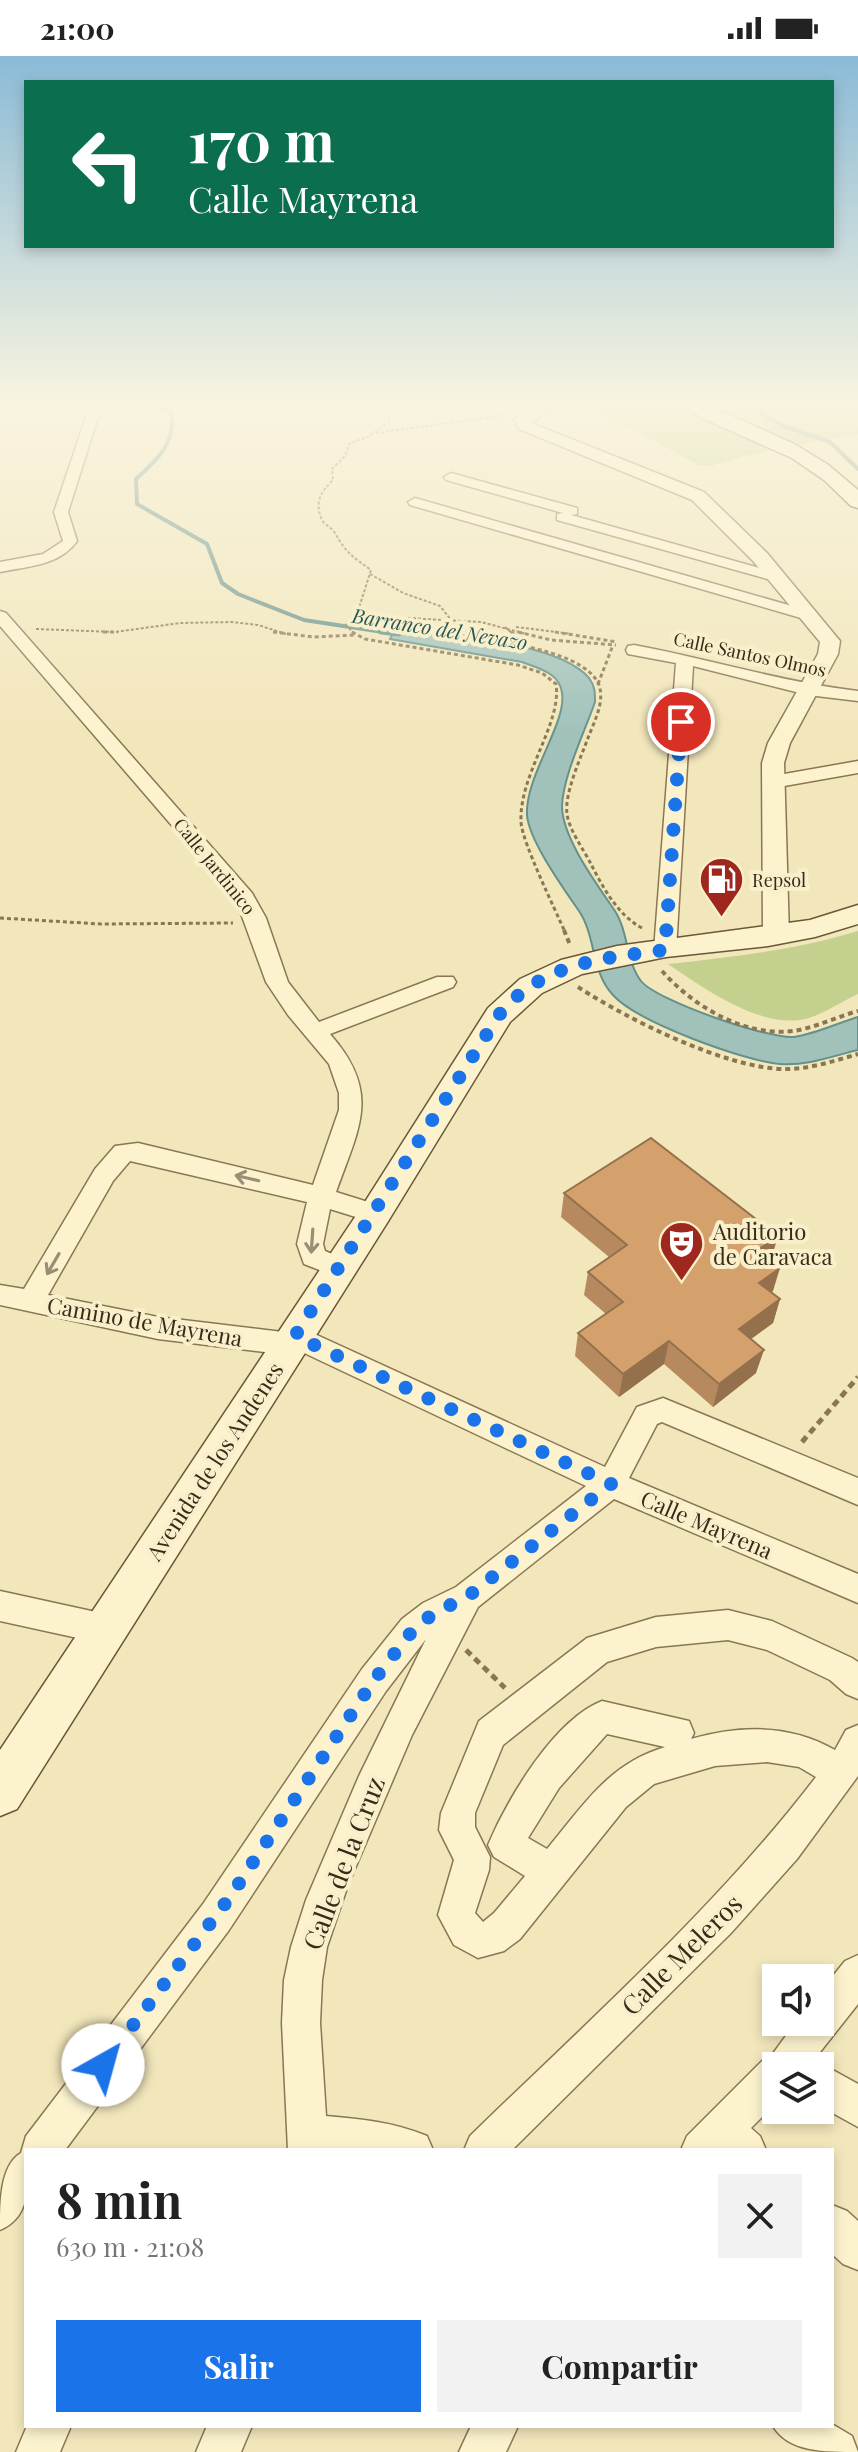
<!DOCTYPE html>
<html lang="es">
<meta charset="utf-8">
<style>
body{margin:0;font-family:"Playfair Display",serif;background:#f2f2f2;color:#222;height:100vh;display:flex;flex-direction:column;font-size:30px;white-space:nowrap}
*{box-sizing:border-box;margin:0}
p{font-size:26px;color:#767676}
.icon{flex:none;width:44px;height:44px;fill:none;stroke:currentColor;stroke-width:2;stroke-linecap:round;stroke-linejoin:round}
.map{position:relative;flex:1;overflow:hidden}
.sheet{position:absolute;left:24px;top:2092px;width:810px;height:280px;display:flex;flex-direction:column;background:#fff;border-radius:0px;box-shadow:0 4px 12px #0003}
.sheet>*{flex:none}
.top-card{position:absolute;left:24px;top:24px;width:810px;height:168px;border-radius:0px;box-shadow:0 4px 12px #0003;background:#0b6e4f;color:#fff;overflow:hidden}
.fabs{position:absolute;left:762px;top:1908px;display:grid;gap:16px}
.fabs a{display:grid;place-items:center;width:72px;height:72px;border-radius:0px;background:#fff;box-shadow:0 4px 12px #0003;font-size:40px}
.pin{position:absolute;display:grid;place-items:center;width:68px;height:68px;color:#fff;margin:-34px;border:4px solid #fff;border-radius:50%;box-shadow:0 2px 8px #0007}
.me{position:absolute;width:88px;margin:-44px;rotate:38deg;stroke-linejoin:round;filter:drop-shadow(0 0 6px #0008)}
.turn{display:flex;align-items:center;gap:28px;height:168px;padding:0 32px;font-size:36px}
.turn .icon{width:104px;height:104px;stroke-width:2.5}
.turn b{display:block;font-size:56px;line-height:68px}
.round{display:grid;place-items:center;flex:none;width:84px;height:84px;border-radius:0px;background:#f2f2f2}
.overview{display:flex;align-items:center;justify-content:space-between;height:136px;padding:0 32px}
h1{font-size:48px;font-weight:700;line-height:60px}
.cta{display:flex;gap:16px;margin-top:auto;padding:16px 32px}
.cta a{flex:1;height:92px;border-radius:0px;background:#1a73e8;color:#fff;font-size:32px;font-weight:700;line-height:92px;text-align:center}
.cta a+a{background:#f2f2f2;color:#222}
.status{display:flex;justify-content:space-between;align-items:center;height:56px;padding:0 40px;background:#fff;direction:ltr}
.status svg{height:22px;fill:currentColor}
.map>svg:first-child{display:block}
</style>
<div class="status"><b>21:00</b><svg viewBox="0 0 49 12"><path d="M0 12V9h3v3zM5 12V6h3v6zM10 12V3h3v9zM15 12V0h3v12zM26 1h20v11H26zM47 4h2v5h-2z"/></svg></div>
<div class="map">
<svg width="858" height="2396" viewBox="0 0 858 2396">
<rect width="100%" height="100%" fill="#f2e6bb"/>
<g fill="#c3d08e">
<polygon points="592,345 858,345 858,378 743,400 711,410 699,409 602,357"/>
<path d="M858 875V938C840 946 820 961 800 964 756 970 702 931 668 908 733 901 795 894 858 875Z"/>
</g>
<path fill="#a0c2bb" stroke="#66908a" stroke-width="2" d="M396 571C443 578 559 586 589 622 595 630 595 636 595 646 585 675 563 720 562 750 562 781 596 827 613 852 629 874 625 904 641 925 657 945 768 983 794 981 815 978 838 967 858 961V994C833 1000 807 1010 780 1008 744 1005 637 966 613 939 591 916 596 880 579 855 564 833 529 785 527 759 525 720 567 667 562 637 560 617 538 612 522 606L390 583Z"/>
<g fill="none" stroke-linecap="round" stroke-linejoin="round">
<g stroke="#66908a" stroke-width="4">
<path d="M145 345 171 357C177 386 156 405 136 423L137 448 207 488 222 527 238 538 304 564 396 578"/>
<polyline points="757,345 761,348 760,357 783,370 830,386 858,413"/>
</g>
<polyline stroke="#66908a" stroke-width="5" points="381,576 399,578"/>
<defs>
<g id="minor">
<path d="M93 354 99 358 68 456 77 485C59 510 28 510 0 516V506L43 498 63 485 54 456 87 358Z"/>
<polygon points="451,417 577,452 577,458 571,459 781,518 784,521 781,524 771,524 557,464 557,458 563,457 446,424 444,421"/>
<polygon points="415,442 813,556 815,559 807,564 801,562 410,449 408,446"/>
<path d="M0 555 6 557 252 837 266 862 288 926 319 966 437 921H453L456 926 453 931 330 978C382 1037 359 1071 336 1136L384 1151 388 1158 384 1165 375 1167 330 1153 323 1188 325 1195 349 1205 353 1212 349 1219 340 1222 304 1208 297 1188 307 1146 130 1105 113 1125 48 1239 158 1261 283 1276 295 1269 605 1411 637 1351 663 1342 858 1422V1449L662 1366 657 1368 629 1422 858 1518V1547L614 1443 478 1551 412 1679 348 1829 327 1891 322 1924 320 1967 326 2060C361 2063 394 2066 427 2080L433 2094H288L282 1967 284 1924 291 1891 306 1844 359 1720 426 1583 386 1635 229 1874 65 2094H26C26 2126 34 2159 0 2174 0 2147 0 2109 21 2097L26 2080 203 1848 362 1613 402 1563 423 1547 456 1531 586 1430 300 1295 290 1299 158 1283 0 1249V1229L24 1233 95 1113 115 1090 138 1087 313 1129 339 1054V1037L329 1008 288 959 266 926 236 844 0 570Z"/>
<path d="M634 589C709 603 782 626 858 635V645L808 639 693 610 676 894 665 901 654 894 676 607 628 598 626 594 628 590Z"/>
<polygon points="858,705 858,717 773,732 764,726 773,720"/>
<polygon points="0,1535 105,1558 116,1562 121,1573 116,1584 105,1588 0,1565"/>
<path d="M728 1554 772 1565 852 1602 858 1606V1643L846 1638 830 1624 767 1594 728 1584 656 1591 607 1606 503 1689 475 1757V1771L490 1801 489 1814 475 1857 483 1866 494 1857 525 1820 494 1801 488 1789C508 1742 554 1664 602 1645L689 1665 694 1677 691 1683C740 1669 790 1668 835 1694L846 1674 858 1669V1720L797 1803 731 1877 512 2094H464L470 2080C589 1964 715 1853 816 1721L799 1711 767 1706 715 1710 654 1728 626 1751 520 1883 504 1895 478 1902 454 1889 438 1859 454 1804 439 1774 441 1757 479 1665 587 1582 656 1561ZM607 1678 665 1691C608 1708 583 1750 547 1793L528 1782 559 1732Z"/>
<polygon points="858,1899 858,1948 809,2010 776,2010 776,2047 751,2072 760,2080 766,2094 681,2094 687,2080 762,2005 769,2003 796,1966 820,1966 820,1936 845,1905"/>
<polygon points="820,2007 858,2028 858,2071 820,2050 820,2010 814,2010"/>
<polygon points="832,2149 847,2155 858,2165 858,2214 843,2208 832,2198"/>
<path d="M832 2368 852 2380 858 2396C824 2396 788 2396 773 2370Z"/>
<polygon points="27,2370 71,2370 60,2396 16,2396"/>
<polygon points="207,2370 252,2370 241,2396 196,2396"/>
<polygon points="471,2370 518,2370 506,2396 459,2396"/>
</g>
<polygon id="tertiary" points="538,345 554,345 551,352 531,367 704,436 767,497 840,585 838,598 790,687 784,707 789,880 785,886 767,886 763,880 762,707 768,687 818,598 820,586 753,505 692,444 519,373 514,364"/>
<g id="secondary">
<polygon points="678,345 699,345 794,388 827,408 858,434 858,452 851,450 824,424 792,402 702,362"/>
<polygon points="858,849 858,868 815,881 768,890 666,901 582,918 542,937 510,966 387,1167 17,1753 0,1760 0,1694 363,1149 488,952 520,923 561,904 617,890 810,864"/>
</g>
</defs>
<use href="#minor" stroke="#8a7653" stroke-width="3"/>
<use href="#tertiary" stroke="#8a7653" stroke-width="3"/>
<use href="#secondary" stroke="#6c5637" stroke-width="3"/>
<g stroke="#8a7653" stroke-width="2" stroke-dasharray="3 2" stroke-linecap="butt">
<polyline points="376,377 506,359"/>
<polyline points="370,518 403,537 440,550 451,564"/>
<polyline points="357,555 413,572 447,578"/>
<polyline points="388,561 481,566 526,578"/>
<polyline points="505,571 513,578"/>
<polyline points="516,571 572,578"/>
<polyline points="36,573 115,576 180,567 232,566 258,569 286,578"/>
<path d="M354 578 346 568 359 552 371 514C353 501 346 497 335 477 332 472 325 469 322 464 314 446 321 436 333 424L332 413 345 400 350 387 368 381 389 366 388 345"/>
</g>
<g stroke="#8a7653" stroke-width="3" stroke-dasharray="4 3" stroke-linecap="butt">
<polyline points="103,576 118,576"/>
<polyline points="273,576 314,581 355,579"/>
<path d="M352 576 365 583 518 609 542 617 556 628C562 668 519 718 521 766 522 786 555 853 565 876"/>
<path d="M434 576C471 582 584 590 599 629 605 646 594 666 588 682 581 701 564 738 567 758 569 774 584 794 591 808 603 832 619 861 644 873"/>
<polyline points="511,576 527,588"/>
<polyline points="518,576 551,584 616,589"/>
<polyline points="555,576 617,586"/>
<polyline points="598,628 613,589"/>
<polyline points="0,862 101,868 233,867"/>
</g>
<g stroke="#8a7653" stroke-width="4" stroke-dasharray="5 4" stroke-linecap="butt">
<polyline points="564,874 570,889"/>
<path d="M662 915C693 950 744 981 793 975 815 972 836 961 858 955"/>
<path d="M578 931C627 963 727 1013 785 1013 810 1013 834 1005 858 998"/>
</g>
<g stroke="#8a7653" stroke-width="5" stroke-dasharray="7 5" stroke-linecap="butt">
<polyline points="802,1386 858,1321"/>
<polyline points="466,1594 505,1632"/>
</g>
<use href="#minor" fill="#fcf3ce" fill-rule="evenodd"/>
<use href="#tertiary" fill="#fcf3ce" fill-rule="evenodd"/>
<use href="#secondary" fill="#fcf3ce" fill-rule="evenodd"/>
</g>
<g fill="#b68a5e">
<polygon points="556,345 569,345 569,347 566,352 556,347"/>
<polygon points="564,1137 771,1204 773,1235 771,1236 780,1243 773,1267 751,1283 756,1317 713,1351 664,1308 619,1341 575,1300 578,1277 606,1258 584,1239 588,1216 609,1201 561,1161"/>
</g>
<g fill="#94714c">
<polygon points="778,1180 771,1204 758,1194"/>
<polygon points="780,1212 773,1235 752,1250 759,1227"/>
<polygon points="780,1243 773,1267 732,1297 739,1273"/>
<polygon points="669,1285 664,1308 619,1341 623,1318"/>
<polygon points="764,1294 756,1317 713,1351 719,1328"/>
</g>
<polygon fill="#d4a16d" stroke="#94714c" stroke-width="2" points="651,1082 778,1180 758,1194 780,1212 759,1227 780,1243 739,1273 764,1294 719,1328 669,1285 623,1318 578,1277 623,1246 588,1216 627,1189 564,1137"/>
<defs><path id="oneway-shaft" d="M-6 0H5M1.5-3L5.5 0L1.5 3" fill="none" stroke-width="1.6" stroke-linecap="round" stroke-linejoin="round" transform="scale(2)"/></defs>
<g stroke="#9a8f74">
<use href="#oneway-shaft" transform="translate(247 1122) rotate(-167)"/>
<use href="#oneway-shaft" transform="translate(312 1185) rotate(94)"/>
<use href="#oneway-shaft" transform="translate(53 1208) rotate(120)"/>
</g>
<linearGradient id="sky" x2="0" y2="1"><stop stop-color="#8bbad6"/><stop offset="0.51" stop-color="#f9f4e0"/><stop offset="1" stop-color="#f9f4e0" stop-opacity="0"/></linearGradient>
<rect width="858" height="680" fill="url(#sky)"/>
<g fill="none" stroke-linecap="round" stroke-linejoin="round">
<path stroke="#1a73e8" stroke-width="14" stroke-dasharray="0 25.2" d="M103 2009 230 1841 374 1624 413 1574 434 1557 467 1541 611 1428 295 1280 499 959C541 907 603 902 665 894L681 666"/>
</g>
<defs>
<symbol id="fuel-pin" viewBox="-11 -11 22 30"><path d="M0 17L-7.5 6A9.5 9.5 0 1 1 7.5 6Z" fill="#9f281e" stroke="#f9f0cb"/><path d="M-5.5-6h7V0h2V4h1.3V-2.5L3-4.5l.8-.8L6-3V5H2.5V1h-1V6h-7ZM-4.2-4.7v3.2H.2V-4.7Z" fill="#fff"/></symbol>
<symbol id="theatre-pin" viewBox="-11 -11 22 30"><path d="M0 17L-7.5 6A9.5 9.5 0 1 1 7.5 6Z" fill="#9f281e" stroke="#f9f0cb"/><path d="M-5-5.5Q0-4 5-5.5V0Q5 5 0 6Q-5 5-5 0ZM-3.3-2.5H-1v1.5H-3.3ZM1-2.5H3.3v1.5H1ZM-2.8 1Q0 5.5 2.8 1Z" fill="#fff"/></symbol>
</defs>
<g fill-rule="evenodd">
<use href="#fuel-pin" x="696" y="798" width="51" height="69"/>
<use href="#theatre-pin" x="656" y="1162" width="51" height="69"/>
</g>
<g text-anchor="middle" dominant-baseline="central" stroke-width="8" stroke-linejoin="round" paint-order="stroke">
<g font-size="18" fill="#382b1a" stroke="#f9f0cb">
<text transform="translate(750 598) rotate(12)">Calle Santos Olmos</text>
<text transform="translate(215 810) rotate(51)">Calle Jardinico</text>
</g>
<g font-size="18" fill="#382b1a" stroke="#f9f0cb" text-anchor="start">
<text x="752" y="824">Repsol</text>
</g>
<g font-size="20" font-style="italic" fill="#275859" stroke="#f9f0cb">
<text transform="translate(440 572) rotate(9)">Barranco del Nevazo</text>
</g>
<g font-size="22" fill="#382b1a" stroke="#f9f0cb" text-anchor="start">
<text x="713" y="1175">Auditorio<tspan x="713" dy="25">de Caravaca</tspan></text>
</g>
<g font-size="22" fill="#382b1a" stroke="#f9f0cb">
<text transform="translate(145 1265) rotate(10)">Camino de Mayrena</text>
<text transform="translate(214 1405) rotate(-57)">Avenida de los Andenes</text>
<text transform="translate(707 1468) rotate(23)">Calle Mayrena</text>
</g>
<g font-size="26" fill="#382b1a" stroke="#f9f0cb">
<text transform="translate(343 1807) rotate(-69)">Calle de la Cruz</text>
<text transform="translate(681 1898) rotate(-45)">Calle Meleros</text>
</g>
</g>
</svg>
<div class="fabs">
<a><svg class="icon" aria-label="sound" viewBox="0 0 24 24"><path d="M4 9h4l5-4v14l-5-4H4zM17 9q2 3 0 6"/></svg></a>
<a><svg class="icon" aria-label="layers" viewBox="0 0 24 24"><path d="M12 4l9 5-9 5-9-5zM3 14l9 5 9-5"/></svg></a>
</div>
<div class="pin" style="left:681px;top:666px;background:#d93025"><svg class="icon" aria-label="arrive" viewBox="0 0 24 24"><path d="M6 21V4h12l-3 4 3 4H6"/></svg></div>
<svg class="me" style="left:103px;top:2009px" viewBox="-20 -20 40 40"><circle r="19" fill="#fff"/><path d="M0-13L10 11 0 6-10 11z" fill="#1a73e8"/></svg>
<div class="top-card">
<div class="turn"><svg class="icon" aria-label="left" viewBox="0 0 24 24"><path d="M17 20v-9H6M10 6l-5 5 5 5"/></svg><div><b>170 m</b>Calle Mayrena</div></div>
</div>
<section class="sheet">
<div class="overview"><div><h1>8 min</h1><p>630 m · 21:08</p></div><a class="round"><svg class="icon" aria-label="close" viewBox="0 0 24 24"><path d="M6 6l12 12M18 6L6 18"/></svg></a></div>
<div class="cta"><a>Salir</a><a>Compartir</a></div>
</section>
</div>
